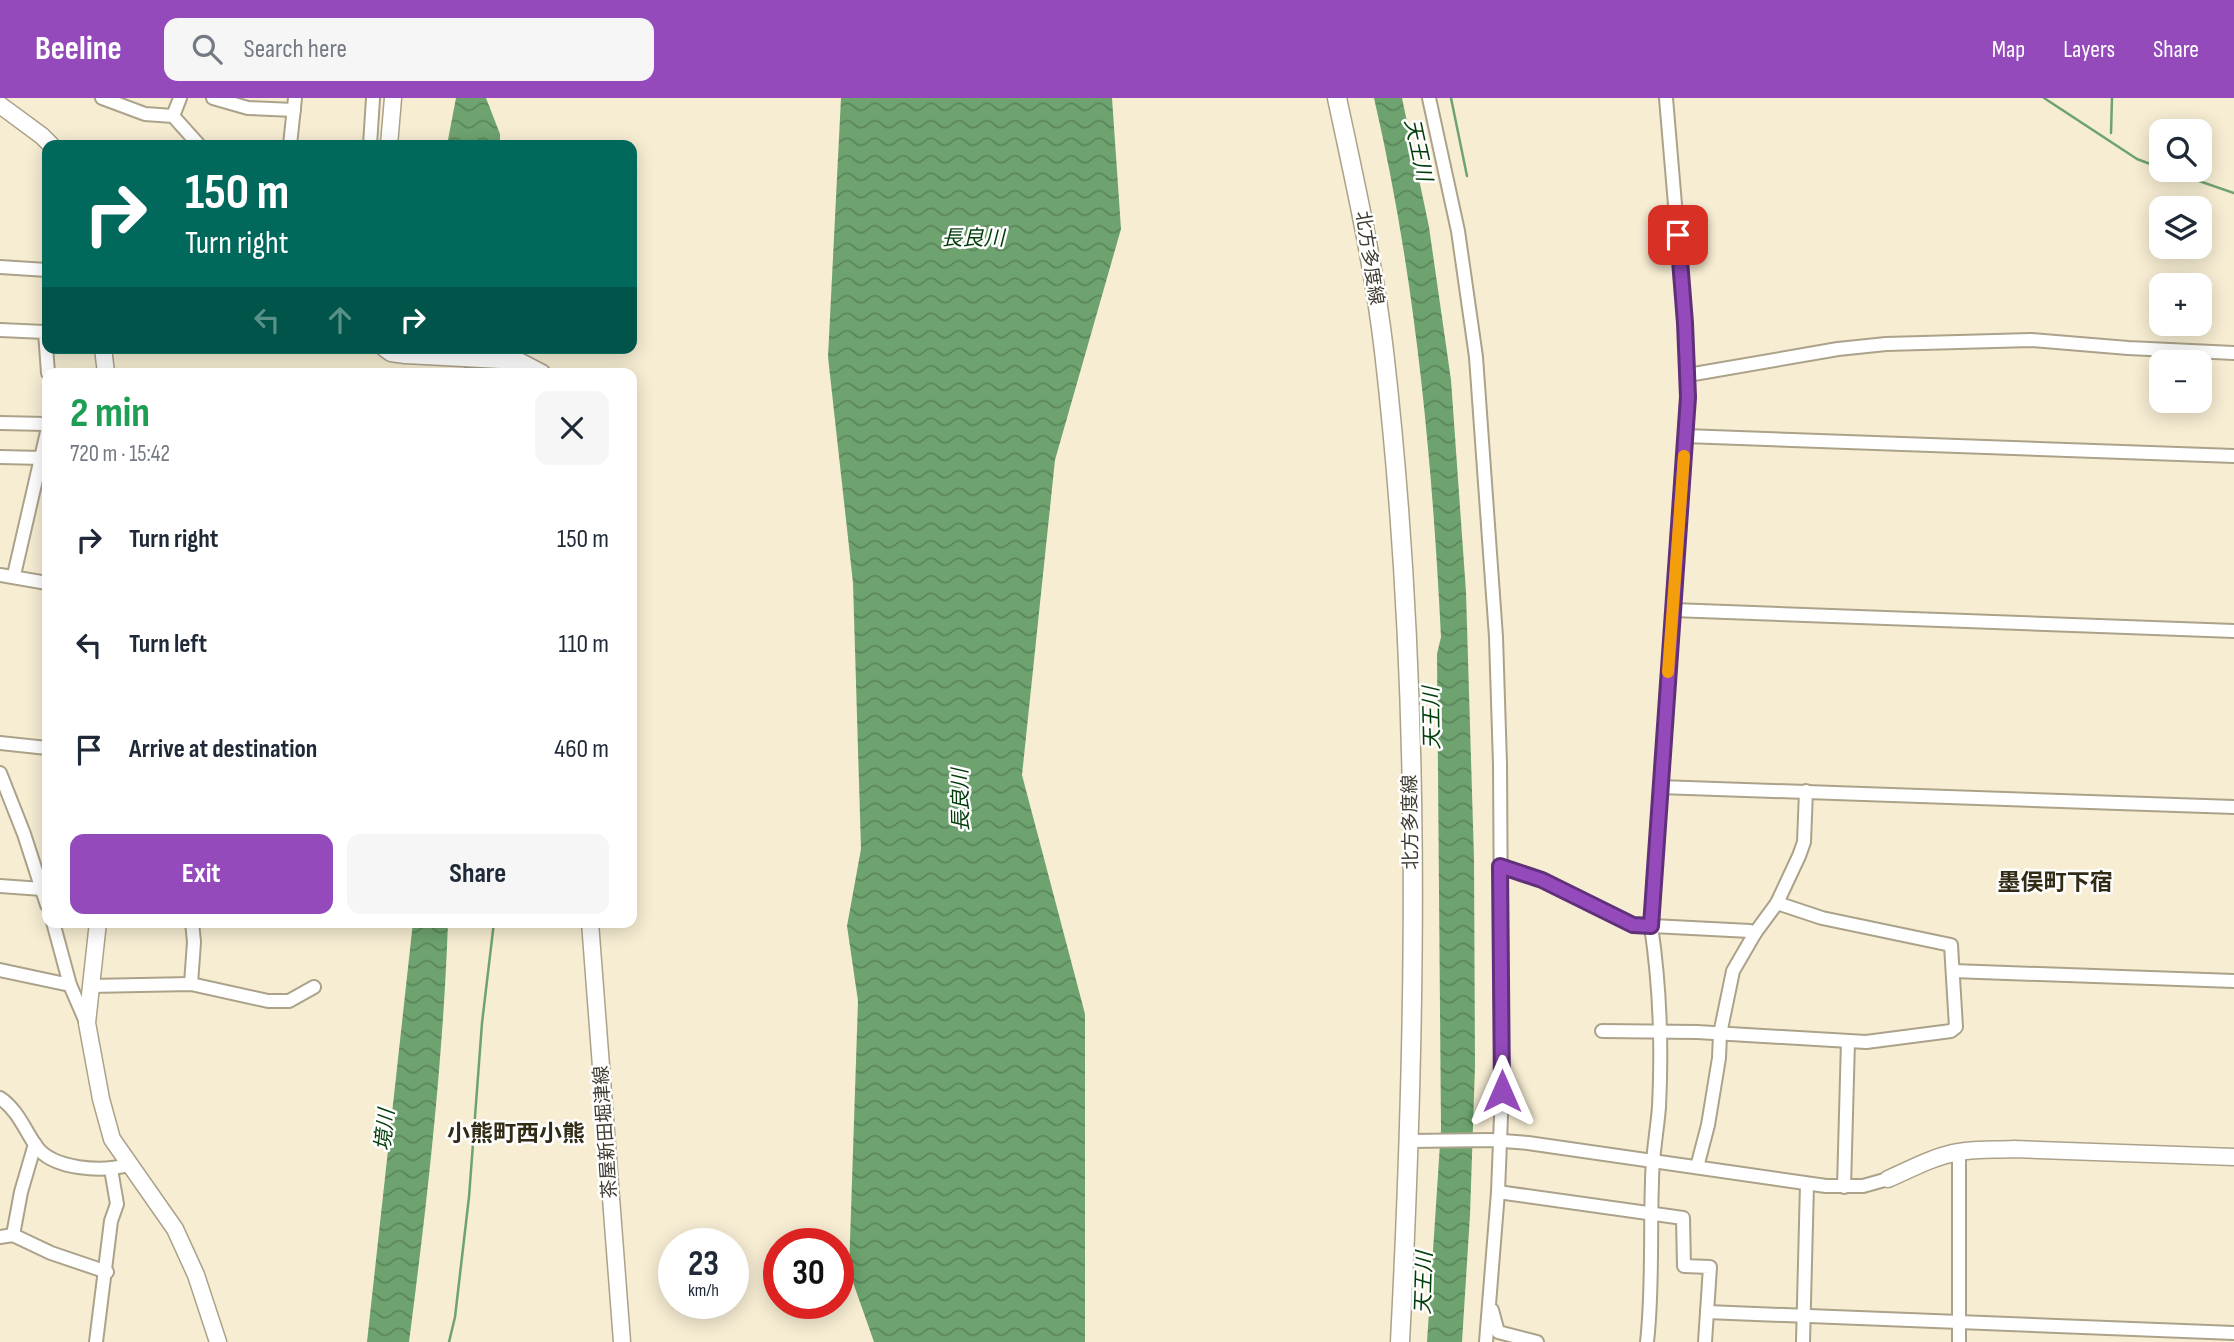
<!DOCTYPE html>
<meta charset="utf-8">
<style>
body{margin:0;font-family:"Sofia Sans Condensed","Noto Sans JP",sans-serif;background:#f6f6f7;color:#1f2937;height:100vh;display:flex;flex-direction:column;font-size:26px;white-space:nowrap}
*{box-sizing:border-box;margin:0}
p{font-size:23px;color:#747a83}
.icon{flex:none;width:38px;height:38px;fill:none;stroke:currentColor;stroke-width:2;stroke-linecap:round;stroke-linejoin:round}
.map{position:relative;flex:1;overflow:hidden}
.panel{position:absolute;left:42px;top:270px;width:595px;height:560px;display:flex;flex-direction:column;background:#fff;border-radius:14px;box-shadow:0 4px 18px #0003}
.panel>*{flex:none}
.top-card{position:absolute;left:42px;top:42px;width:595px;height:214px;border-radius:14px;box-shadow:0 4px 18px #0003;background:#00695c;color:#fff;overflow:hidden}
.tools{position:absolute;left:2149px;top:21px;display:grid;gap:14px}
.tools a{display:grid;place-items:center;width:63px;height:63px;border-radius:14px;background:#fff;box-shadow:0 4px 18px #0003;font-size:35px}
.speed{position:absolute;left:658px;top:1130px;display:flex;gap:14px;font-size:35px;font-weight:700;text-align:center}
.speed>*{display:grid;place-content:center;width:91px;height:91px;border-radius:50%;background:#fff;box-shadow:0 4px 18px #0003;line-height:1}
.speed small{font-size:18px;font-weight:400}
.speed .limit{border:10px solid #d22;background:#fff;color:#111}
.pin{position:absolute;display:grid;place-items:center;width:60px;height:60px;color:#fff;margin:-30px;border-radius:14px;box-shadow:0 4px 10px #0006}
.me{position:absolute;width:77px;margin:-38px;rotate:0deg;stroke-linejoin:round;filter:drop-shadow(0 0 5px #0008)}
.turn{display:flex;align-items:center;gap:24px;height:147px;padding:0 28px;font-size:32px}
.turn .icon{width:91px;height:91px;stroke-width:2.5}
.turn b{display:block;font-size:49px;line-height:60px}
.lanes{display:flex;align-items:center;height:66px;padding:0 28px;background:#0003;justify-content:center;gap:35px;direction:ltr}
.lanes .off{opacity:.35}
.round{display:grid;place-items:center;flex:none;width:74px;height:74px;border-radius:14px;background:#f6f6f7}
.overview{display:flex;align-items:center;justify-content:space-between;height:119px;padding:0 28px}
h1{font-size:42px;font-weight:700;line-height:52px;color:#1e9e55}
.action{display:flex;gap:14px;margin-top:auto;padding:14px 28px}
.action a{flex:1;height:80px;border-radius:14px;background:#944abb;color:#fff;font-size:28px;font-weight:700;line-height:80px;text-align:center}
.action a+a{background:#f6f6f7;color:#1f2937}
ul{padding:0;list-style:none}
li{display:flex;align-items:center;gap:21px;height:105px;padding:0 28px}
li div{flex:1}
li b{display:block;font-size:26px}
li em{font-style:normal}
header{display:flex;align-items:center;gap:42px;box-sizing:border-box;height:98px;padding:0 35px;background:#944abb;color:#fff}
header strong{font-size:33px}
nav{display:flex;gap:38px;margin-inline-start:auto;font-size:24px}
.search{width:490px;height:63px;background:#f6f6f7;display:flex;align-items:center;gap:18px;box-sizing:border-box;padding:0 24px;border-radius:14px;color:#747a83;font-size:26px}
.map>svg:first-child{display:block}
</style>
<header>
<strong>Beeline</strong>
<div class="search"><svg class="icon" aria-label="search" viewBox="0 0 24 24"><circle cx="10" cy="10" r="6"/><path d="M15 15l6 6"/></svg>Search here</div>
<nav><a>Map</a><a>Layers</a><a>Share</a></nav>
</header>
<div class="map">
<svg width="2234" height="1244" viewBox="0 0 2234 1244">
<defs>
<pattern id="water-waves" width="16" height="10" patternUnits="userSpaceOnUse" patternTransform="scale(1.75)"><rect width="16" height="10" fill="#6ea36f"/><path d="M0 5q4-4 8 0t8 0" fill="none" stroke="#5c865c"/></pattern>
</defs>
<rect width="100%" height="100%" fill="#f7edd3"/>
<g fill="url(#water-waves)">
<polygon points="456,0 486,0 500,36 500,47 447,47"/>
<polygon points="841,0 1112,0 1121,131 1055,362 1022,677 1085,916 1085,1244 874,1244 849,1173 858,903 847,828 861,751 853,485 828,259"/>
<path d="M1374 0H1402L1429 129 1451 282 1466 494 1474 761 1475 968 1470 1117 1462 1244H1427L1441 1031 1437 556 1441 539C1432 357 1415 177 1374 0Z"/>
<path d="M413 824H448C443 965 427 1105 409 1244H367Z"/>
</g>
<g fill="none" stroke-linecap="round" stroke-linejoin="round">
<g stroke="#6ea36f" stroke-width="2.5">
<polyline points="1451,0 1467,78"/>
<polyline points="2044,0 2137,61 2161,70"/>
<polyline points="2111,35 2112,0"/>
<polyline points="2167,72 2234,95"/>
<polyline points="449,1244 455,1219 469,1099 482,925 494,824"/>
</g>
<polyline stroke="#6ea36f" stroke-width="18" points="473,275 474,250"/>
<defs>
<g id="street">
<polyline points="102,0 145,16 173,18"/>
<polyline points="180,0 173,18 199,47"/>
<polyline points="213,0 248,10 294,12"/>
<polyline points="1429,0 1458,133 1476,259 1496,539 1500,666 1502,993 1498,1094 1486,1244"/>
<polyline points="290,47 295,0"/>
<polyline points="370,47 373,0"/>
<polyline points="0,169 47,172"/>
<polyline points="0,232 45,234 48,275"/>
<polyline points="1688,277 1838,251 1886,246 2031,242 2128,250 2234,255"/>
<polyline points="0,325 47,326"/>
<polyline points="1685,338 2234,358"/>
<polyline points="0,359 43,360"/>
<polyline points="0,477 47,485"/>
<polyline points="14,477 47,334"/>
<polyline points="1673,512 2234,533"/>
<polyline points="0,645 47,650"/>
<polyline points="0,675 24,736 47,807"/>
<polyline points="1660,689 2234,709"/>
<polyline points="1500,768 1542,782 1633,827 1750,833 1755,835"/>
<polyline points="0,788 42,791"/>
<polyline points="53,824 70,887 86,924"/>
<polyline points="0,872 70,887"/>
<polyline points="1953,873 2234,883"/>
<polyline points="191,886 194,844 192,824"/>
<polyline points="90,888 191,886 268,903 289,903 314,889"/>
<polyline points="1602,933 1697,934 1866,944 1951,933 1956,929 1951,847 1822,820 1777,805"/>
<path d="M0 1000C17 1011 25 1032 36 1048 53 1072 102 1074 128 1067"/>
<polyline points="1410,1043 1490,1042 1528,1045 1826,1088 1863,1088 1888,1081"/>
<polyline points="1697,1069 1708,1027 1719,960 1720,936 1733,873 1755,835 1777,805 1799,758 1804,744 1806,693"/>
<polyline points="1844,1089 1848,943"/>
<polyline points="1498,1094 1683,1120 1684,1168 1710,1169 1705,1244"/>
<polyline points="13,1137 21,1094 35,1046"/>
<polyline points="0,1139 13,1137 51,1155 107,1174"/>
<polyline points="1492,1212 1498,1234 1537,1244"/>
<polyline points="1707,1214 2234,1235"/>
<polyline points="96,1244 111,1123 117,1106 111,1071"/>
<path d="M1647 1244C1653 1191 1650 1137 1652 1084 1652 1059 1657 1034 1659 1009 1662 949 1660 888 1651 828L1688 299 1685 225 1666 0"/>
<polyline points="1803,1244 1807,1086"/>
<polyline points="1959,1244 1959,1054"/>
</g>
<g id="secondary">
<polyline points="0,7 42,38 51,47"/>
<polyline points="389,47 393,0"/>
<polyline points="103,250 106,275"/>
<polyline points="384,250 391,255 405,257 519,263 542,275"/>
<polyline points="98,824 87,925 101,1001 112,1041 175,1131 196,1177 218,1244"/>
<polyline points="590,824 622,1244"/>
<path d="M1888 1081C1911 1071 1934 1058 1959 1054 1977 1051 1996 1052 2014 1051L2234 1059"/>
</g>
<path id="primary" d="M1337 0C1355 84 1374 168 1384 253 1422 582 1417 914 1400 1244"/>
</defs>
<use href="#street" stroke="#aba28a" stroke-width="16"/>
<use href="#secondary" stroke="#aba28a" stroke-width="19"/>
<use href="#primary" stroke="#aba28a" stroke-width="21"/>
<use href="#street" stroke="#fff" stroke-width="12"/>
<use href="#secondary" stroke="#fff" stroke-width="16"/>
<use href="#primary" stroke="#fff" stroke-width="18"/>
</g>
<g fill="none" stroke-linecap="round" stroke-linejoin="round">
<defs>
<polyline id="route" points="1502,993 1500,768 1542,782 1633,827 1651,828 1688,299 1685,225 1678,137"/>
</defs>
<use href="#route" stroke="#60307a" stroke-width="18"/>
<use href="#route" stroke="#944abb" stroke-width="12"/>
<polyline stroke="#f59e0b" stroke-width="12" points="1668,574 1684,358"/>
</g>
<g text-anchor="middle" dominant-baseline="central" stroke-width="5" stroke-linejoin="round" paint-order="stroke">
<g font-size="19" fill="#3f3b31" stroke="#fff">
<text transform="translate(1369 160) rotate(81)">北方多度線</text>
<text transform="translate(1411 724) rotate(-91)">北方多度線</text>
<text transform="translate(606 1034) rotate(-94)">茶屋新田堀津線</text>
</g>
<g font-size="21" font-style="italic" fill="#003d09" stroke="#fff">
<text transform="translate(1418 52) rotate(78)">天王川</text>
<text x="973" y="140">長良川</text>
<text transform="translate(1432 620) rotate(-91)">天王川</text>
<text transform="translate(961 702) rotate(-91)">長良川</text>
<text transform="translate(385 1032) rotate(-84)">境川</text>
<text transform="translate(1424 1185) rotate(-88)">天王川</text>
</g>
<g font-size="23" font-weight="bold" fill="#312a15" stroke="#fff">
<text x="2055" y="785">墨俣町下宿</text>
<text x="516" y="1036">小熊町西小熊</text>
</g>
</g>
</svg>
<div class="tools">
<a><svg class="icon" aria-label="search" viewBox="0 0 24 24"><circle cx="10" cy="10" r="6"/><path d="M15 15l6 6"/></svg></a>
<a><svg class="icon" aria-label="layers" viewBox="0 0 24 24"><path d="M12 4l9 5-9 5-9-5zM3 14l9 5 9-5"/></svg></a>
<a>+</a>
<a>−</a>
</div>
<div class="speed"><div>23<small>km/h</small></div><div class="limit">30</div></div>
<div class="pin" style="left:1678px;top:137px;background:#d93025"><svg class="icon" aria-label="arrive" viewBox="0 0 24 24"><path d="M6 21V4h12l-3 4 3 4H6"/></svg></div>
<svg class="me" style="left:1502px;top:993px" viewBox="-20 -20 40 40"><path d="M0-17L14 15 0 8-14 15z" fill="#944abb" stroke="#fff" stroke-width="4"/></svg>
<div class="top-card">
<div class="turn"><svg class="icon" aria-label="right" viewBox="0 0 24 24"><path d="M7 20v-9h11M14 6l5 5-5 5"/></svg><div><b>150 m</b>Turn right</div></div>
<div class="lanes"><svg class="icon off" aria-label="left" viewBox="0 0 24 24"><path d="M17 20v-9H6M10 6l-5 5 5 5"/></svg><svg class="icon off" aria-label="ahead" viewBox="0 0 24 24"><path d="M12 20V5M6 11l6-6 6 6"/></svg><svg class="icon" aria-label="right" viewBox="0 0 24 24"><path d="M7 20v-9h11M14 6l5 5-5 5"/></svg></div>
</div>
<section class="panel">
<div class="overview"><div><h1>2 min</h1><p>720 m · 15:42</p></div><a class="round"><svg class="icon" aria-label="close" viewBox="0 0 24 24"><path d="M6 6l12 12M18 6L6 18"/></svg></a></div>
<ul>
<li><svg class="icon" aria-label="right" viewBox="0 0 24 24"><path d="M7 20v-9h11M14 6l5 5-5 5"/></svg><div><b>Turn right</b></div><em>150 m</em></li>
<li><svg class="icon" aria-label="left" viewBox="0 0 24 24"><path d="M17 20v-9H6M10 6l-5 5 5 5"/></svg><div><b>Turn left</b></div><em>110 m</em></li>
<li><svg class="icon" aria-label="arrive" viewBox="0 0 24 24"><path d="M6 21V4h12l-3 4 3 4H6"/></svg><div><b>Arrive at destination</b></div><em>460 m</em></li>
</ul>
<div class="action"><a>Exit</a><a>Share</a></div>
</section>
</div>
